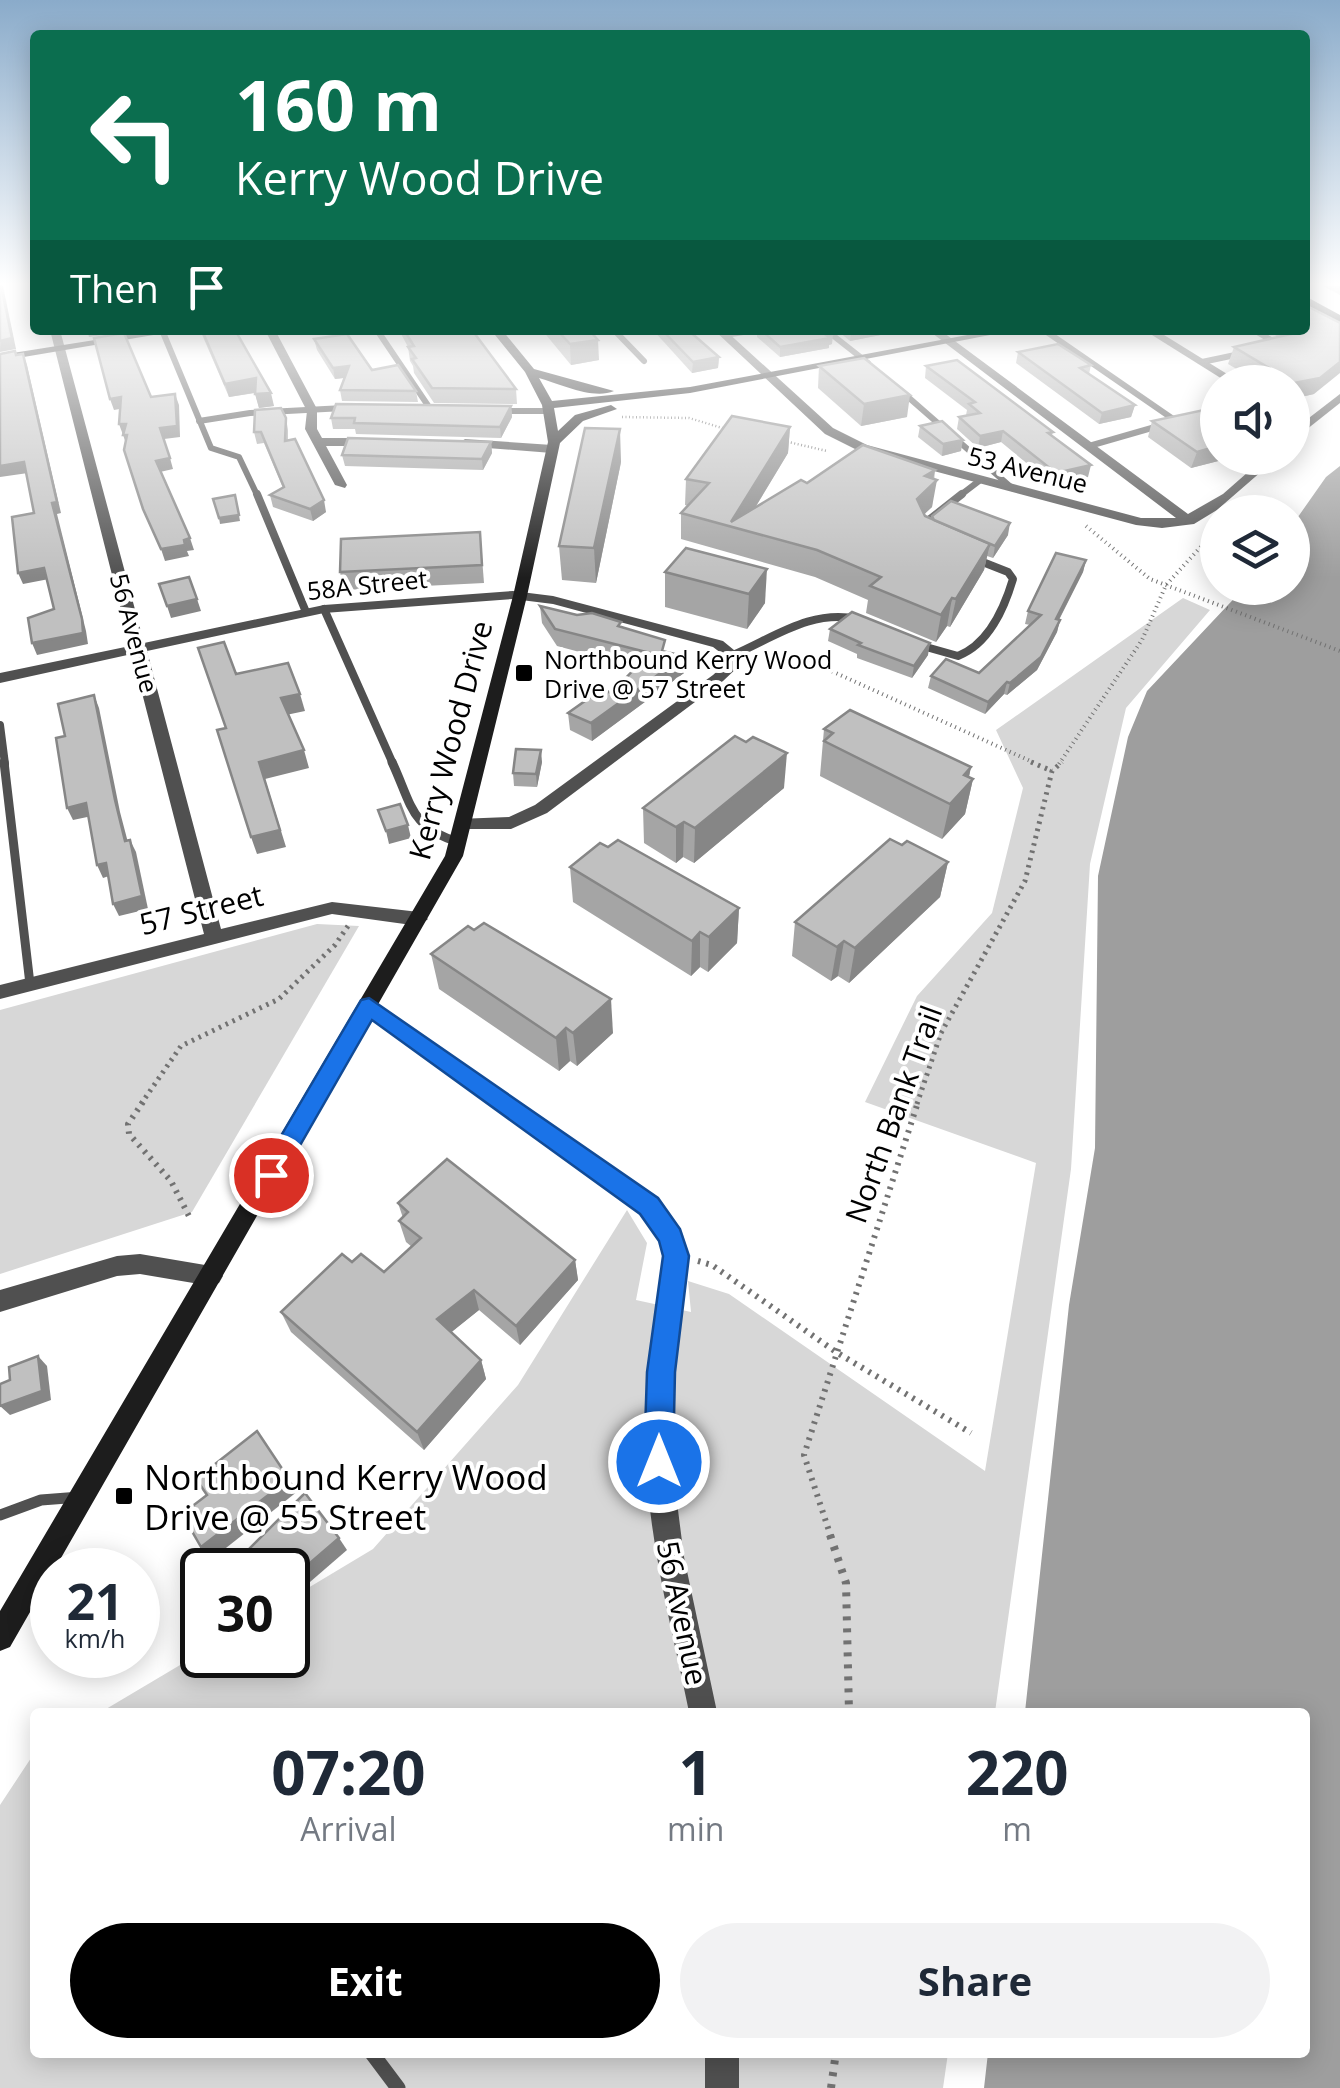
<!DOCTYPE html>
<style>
body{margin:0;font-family:"Open Sans",sans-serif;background:#f2f2f3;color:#1f2937;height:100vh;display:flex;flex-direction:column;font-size:38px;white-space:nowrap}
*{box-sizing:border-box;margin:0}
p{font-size:32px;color:#747a83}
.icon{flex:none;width:55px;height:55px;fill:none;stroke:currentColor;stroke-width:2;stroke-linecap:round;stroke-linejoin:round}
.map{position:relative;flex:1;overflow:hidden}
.drawer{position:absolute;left:30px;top:1708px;width:1280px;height:350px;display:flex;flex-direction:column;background:#fff;border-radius:10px;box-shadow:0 5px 25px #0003}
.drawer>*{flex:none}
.hud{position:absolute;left:30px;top:30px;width:1280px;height:305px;border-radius:10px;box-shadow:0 5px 25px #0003;background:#0b6e4f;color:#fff;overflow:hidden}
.fabs{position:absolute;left:1200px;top:365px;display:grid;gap:20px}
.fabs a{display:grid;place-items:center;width:110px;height:110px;border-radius:50%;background:#fff;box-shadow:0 5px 25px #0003;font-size:50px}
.speed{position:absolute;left:30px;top:1548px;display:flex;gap:20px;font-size:50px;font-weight:700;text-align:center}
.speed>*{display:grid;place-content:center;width:130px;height:130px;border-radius:50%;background:#fff;box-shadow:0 5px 25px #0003;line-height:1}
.speed small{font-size:25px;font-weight:400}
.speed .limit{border:5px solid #111;border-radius:15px;background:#fff;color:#111}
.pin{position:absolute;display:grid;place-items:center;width:85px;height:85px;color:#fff;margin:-42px;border:5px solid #fff;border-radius:50%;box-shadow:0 2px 10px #0007}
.me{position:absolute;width:110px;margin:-55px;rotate:0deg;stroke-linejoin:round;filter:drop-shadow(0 0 8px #0008)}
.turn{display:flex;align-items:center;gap:35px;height:210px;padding:0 40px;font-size:45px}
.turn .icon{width:130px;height:130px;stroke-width:2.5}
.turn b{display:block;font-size:70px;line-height:85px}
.then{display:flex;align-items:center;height:95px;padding:0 40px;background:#0003;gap:20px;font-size:38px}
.eta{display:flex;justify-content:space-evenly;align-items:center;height:170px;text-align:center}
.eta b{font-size:60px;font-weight:700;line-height:70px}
.button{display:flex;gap:20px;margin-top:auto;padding:20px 40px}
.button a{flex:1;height:115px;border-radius:60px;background:#000;color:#fff;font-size:40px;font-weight:700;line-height:115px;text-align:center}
.button a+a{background:#f2f2f3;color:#1f2937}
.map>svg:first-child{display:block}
</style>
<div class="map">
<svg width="1340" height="2088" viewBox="0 0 1340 2088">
<rect width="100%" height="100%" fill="#fff"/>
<g fill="#d7d7d7">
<polygon points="1183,598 1210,610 1126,708 1090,864 1071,1169 995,1712 101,1712 202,1652 202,1655 288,1655 288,1600 373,1549 518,1385 627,1210 647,1243 636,1300 691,1312 688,1281 729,1294 985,1471 1036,1163 865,1102 917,996 992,913 1023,788 996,730"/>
<polygon points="317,924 359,926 192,1212 0,1274 0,1010"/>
<polygon points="35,1752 35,2052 948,2053 943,2088 0,2088 0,1805"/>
</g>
<polygon fill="#9e9e9e" points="1340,466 1340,2088 984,2088 988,2053 1305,2052 1305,1712 1025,1712 1069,1305 1095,1148 1098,876 1128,737 1147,691 1244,588 1292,588 1293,524 1326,477"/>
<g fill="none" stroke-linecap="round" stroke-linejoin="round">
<g stroke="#727272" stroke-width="2.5" stroke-dasharray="1 2.5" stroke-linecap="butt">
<polyline points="622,417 689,418 729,430"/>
<polyline points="784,441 827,451"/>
</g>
<g stroke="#727272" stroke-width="4" stroke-dasharray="1 4" stroke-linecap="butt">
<polyline points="1086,526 1150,579 1340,651"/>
<polyline points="775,654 807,660 1037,764"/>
<polyline points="1059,764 1142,640 1166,585 1218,528"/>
</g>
<g stroke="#727272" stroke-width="5" stroke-dasharray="2.5 5" stroke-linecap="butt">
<polyline points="1031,762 1052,771"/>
<polyline points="141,1104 181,1046 279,999 335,945 348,926"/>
<polyline points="917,1104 941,1033 1025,881 1052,771 1062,762"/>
</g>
<g stroke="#727272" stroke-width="6" stroke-dasharray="2.5 6" stroke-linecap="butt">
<polyline points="143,1102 128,1124 129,1134 171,1181 191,1220"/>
<polyline points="698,1261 712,1265 836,1352 971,1433"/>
<polyline points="831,1537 804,1455 918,1102"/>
</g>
<g stroke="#727272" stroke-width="8" stroke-dasharray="4 8" stroke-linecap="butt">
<polyline points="830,1535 846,1583 849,1712"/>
<polyline points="831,2088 836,2052"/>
</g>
<g stroke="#505050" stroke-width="6">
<polyline points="162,330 211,448 239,457 258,497"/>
<polyline points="377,330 429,407"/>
<polyline points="614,330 644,361"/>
<polyline points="826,330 868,363"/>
<polyline points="1044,330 1176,421 1089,446"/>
<polyline points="1254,330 1281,346"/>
<polyline points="725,335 755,330"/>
<polyline points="1202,362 1240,354"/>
<polyline points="900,390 1012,488"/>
<polyline points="501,411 550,411"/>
<polyline points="199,421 250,413 344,408"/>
<polyline points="958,497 979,481"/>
</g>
<g stroke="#505050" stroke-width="8">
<polyline points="257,494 306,612"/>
<polyline points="920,527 962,494"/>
<polyline points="324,609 393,764"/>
<path d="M919 645 958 656C989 644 1004 609 1013 579L1008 572 975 559"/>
<path d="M733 655C775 637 811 609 858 619"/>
<polyline points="0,725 5,764"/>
</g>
<g stroke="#505050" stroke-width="9">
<polyline points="4,762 30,984"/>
<path d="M392 762C412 805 410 827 458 842"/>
</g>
<polyline stroke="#505050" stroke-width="11" points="0,1515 41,1500 80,1497"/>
<polyline stroke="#505050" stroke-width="15" points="371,2052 398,2088"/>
<g fill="#505050" fill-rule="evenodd">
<polygon points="50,330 60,330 144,643 324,605 513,591 553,596 723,641 740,655 739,666 723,681 547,813 511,829 464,829 455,823 458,819 509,817 535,805 713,675 724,665 725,656 713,647 553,604 513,599 324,613 147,651 221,929 332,902 419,912 428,919 419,926 332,914 0,999 0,985 204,934 132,654 0,683 0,673 130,646"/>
<polygon points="265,330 275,330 317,409 317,429 322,438 371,438 377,442 371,446 326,446 347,485 345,488 335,485 305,429 307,411"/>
<polygon points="714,330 725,330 833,428 867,445 1141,518 1176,518 928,330 940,330 1188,514 1223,494 1264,458 1277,458 1217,510 1194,524 1162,528 1136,525 859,451 825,434"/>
<polygon points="1144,330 1156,330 1240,382 1227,382"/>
<polygon points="1340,394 1340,403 1292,441 1292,431"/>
<polygon points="465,439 552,445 558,449 552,453 461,446 459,443"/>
<path d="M369 999 657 1199 679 1230 687 1256 672 1385V1463L684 1557 717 1712H689C672 1629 650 1547 646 1462 643 1393 655 1324 665 1256L661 1241 641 1213 362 1011 359 1006 362 1001Z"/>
<polygon points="140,1254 211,1266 219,1269 223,1276 219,1283 211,1286 140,1274 117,1276 0,1312 0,1290 117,1256"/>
<rect x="705" y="2052" width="34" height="36"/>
</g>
<g fill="#1d1d1d" fill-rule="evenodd">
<polygon points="158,330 183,330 0,361 0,355"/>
<path d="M491 330H502L534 369 614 391C593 400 560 384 539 378L552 401 690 387 994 330H1016L690 393 554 408 558 431 575 415 611 405 617 409 583 421 560 443 527 596 463 856 10 1647 0 1651V1611L445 856 513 596 548 442 542 405 525 372Z"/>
</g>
<polygon fill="#000" fill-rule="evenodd" points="1305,296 1340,315 1340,324 1305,305"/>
</g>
<g fill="#a5a5a5">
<polygon points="1323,286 1340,286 1340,295"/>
<polygon points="200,330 235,330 274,406 259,408 255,393 229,397"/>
<polygon points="399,330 472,330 516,389 517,404 434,403 414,373 413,366 410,361 408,347"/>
<polygon points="542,330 589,330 599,360 571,365"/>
<polygon points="653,330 688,330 719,357 718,368 692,373"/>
<polygon points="757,330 829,330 832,344 829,345 829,348 780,357 757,337"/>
<polygon points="837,330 906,330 850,341"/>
<polygon points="1267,330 1305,330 1314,394 1292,399 1292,382 1259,382 1228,364 1234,347 1278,337"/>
<polygon points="314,339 416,391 418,402 342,401 340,390 344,378 335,379 317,350"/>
<polygon points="1018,352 1091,365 1089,374 1135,405 1131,417 1099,424 1016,363"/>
<polygon points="819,366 907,417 861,426 818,388"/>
<polygon points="926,366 1053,432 1052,435 1088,477 1053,485 1001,442 978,448 957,429 959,417 966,415 967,410 925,378"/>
<polygon points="511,406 512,417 501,438 356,434 355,429 333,429 331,418"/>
<polygon points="286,418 288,430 288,440 326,512 313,521 273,507 270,495 283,488 264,443 257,444 254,432"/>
<polygon points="1152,421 1218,458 1230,458 1191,468 1148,437"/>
<polygon points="920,426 961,451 942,456 918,437"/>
<polygon points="790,427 788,453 755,508 807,483 935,470 932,507 924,514 925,516 931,519 932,516 1008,535 993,558 987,556 984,570 950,627 947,626 936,642 866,613 868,600 815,577 681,539 681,513 688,506 685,505 686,479"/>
<polygon points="491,442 492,453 483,470 345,466 342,455"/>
<polygon points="621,462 596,583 562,580 559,546"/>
<polygon points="480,532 484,583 344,590 340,572"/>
<polygon points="686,548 765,603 747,629 665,607 665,572"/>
<polygon points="1086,560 1083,572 1059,620 1060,620 1057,632 1037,670 1007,695 1004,694 985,714 928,688 931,676 979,673 1030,625 1025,624 1028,611"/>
<polygon points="540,606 621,627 665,652 684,656 684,673 592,741 570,730 568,713 611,693 636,667 557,646 542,623"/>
<polygon points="830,629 928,655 912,678 857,658 857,654 828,641"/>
<polygon points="824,729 971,767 969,777 973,779 965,814 942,839 820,776"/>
<polygon points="542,762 537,787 514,786 513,773"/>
<polygon points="784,788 694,863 683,857 676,863 644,843 643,808"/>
<polygon points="902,845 948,862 940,897 849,983 838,976 831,981 792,956 795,922"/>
<polygon points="570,867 739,908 737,943 708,972 700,967 691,976 573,902"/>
<polygon points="431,954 613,1033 577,1066 570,1061 559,1071 439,989"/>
<polygon points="398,1203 575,1260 578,1280 520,1345 479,1310 451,1332 481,1360 486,1379 424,1450 291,1332 281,1312 352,1262 384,1272 412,1247 406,1242 399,1221 403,1218"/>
</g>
<g fill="#868686">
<polygon points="1,286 3,286 16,349 0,352"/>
<polygon points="87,330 122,330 123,332 89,337"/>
<polygon points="906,330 850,341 851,331"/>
<polygon points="833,334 832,344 829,345 829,348 780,357 780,347"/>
<polygon points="598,340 599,360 571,365 570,344"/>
<polygon points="23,354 27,365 61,513 57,514 86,631 88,644 37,655 32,643 82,619 52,503"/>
<polygon points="719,357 718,368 692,373 693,362"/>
<polygon points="1340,362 1340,373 1314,394 1292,399 1294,383"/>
<polygon points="349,366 351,377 335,379 333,368"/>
<polygon points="256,378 259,392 229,397 225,384"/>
<polygon points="271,393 274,406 259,408 255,394"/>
<polygon points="175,394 179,405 180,437 164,439 160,428"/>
<polygon points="910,395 907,417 861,426 864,404"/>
<polygon points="121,397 125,408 114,410 110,399"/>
<polygon points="1135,405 1131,417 1099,424 1102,413"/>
<polygon points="511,406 512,417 501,438 500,427"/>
<polygon points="119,424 126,424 127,446"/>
<polygon points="790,427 788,453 742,529 731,522"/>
<polygon points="620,429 621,462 596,583 594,548"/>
<polygon points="1003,431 1001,442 978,448 980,436"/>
<polygon points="963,440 961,451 942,456 943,444"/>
<polygon points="491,442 492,453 483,470 482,459"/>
<polygon points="1218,446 1218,458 1230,458 1191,468 1197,452"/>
<polygon points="170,458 173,469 160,472 156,461"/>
<polygon points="24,462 28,473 0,477 0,466"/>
<polygon points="1091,465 1088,477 1053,485 1056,473"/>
<polygon points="935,470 932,485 937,480 932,507 913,525 917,499 925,476"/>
<polygon points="235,495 240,521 220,524 219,518"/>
<polygon points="324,500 326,512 313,521 310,509"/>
<polygon points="1010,523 1008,535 993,558 995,546"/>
<polygon points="190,538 194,550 187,551 189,556 165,561 161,549"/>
<polygon points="990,544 984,570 950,627 956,599"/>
<polygon points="1086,560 1083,572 1053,631 1056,619"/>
<polygon points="44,568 49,579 23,584 18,573"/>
<polygon points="767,569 765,603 747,629 749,594"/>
<polygon points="952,598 947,626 936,642 941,615"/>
<polygon points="197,599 201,611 171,618 167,606"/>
<polygon points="1060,620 1057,632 1037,670 1007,695 1010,683"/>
<polygon points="930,643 928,655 912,678 914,666"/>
<polygon points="684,656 684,673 592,741 591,723"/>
<polygon points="1007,682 1004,694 985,714 988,702"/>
<polygon points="300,694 305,711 286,715 281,698"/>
<polygon points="94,695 99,708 120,812 131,854 125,841 115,800"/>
<polygon points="304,750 309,768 265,779 286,847 257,854 251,837 259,762"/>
<polygon points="541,750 542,762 537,787 536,774"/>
<polygon points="787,753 784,788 694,863 695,828"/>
<polygon points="971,767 967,785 973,779 965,814 942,839 950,804 964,775"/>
<polygon points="86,803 92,816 73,820 67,808"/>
<polygon points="684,822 683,857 676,863 676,827"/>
<polygon points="408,825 411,838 389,844 386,831"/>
<polygon points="130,840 136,852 148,909 119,916 113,904"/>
<polygon points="948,862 940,897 849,983 855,948"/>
<polygon points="106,863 112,875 103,878 97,865"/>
<polygon points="739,908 737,943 708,972 709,937"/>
<polygon points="700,932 700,967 691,976 692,941"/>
<polygon points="844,941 838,976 831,981 837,947"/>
<polygon points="611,999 613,1033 577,1066 573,1033"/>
<polygon points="566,1028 570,1061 559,1071 556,1038"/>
<polygon points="575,1260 578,1280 520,1345 516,1326"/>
<polygon points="474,1290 479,1310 443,1339 437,1319"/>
<polygon points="38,1356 47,1366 51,1400 10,1415 0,1406"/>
<polygon points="481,1360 486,1379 424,1450 417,1432"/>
<polygon points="289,1479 298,1491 212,1559 201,1547"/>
<polygon points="339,1538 347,1550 288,1601 288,1582"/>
</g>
<g fill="#c0c0c0" stroke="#868686" stroke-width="2.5">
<polygon points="0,286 1,286 12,338 0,341"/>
<polygon points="1307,306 1340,323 1340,362 1320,378 1294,383 1234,347 1300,332 1296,330 1305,330 1305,307"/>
<polygon points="202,330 235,330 271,393 255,394 256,378 225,384"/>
<polygon points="404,330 472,330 516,389 432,388 412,359 416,358 408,347 414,346"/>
<polygon points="557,330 589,330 598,340 570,344"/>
<polygon points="662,330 688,330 719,357 693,362"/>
<polygon points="761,330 829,330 833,334 826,335 830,338 780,347"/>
<polygon points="124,333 151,397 175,394 177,426 160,428 170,458 156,461 190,538 184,540 185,545 161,549 143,509 124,450 127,435 123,435 126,424 119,424 121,397 110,399 94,338"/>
<polygon points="347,334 372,370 398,365 416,391 340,390 349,366 333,368 314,339"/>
<polygon points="1058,344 1091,365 1080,368 1135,405 1102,413 1018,352"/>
<polygon points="15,351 16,355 23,354 57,502 52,503 82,619 83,633 32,643 28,618 54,609 44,568 18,573 12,517 34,513 24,462 0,466 0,354"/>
<polygon points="864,358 910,395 864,404 819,366"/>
<polygon points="957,360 1053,432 1048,433 1091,465 1056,473 1003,431 980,436 959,417 980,413 969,404 975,402 926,366"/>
<polygon points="336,404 511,406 500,427 354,423 355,418 331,418"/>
<polygon points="1218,407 1218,446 1197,452 1152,421"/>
<polygon points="281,408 286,418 285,441 295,439 324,500 310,509 270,495 284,487 261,432 254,432 255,410"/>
<polygon points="732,416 790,427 731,522 801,480 807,483 863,445 935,470 925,476 937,480 917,499 925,516 990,544 956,599 952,598 941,615 870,586 881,577 817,550 681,513 709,483 686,479"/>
<polygon points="942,421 963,440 943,444 920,426"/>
<polygon points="585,428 620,429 594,548 559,546"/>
<polygon points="348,438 491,442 482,459 342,455"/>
<polygon points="235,495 239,515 219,518 213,499"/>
<polygon points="951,501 1010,523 995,546 934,520 932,516"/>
<polygon points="480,532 482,565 340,572 341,539"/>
<polygon points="686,548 767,569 749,594 665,572"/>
<polygon points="1056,553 1086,560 1056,619 1060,620 1041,657 1010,683 1007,682 988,702 931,676 946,659 979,673 1041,615 1028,611"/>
<polygon points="189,577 197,599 167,606 159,584"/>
<polygon points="540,606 577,615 592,613 621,622 618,626 665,640 662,651 684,656 591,723 568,713 602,689 611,693 650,653 555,629"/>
<polygon points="852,612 930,643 914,666 858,645 861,643 830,629"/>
<polygon points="224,642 236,674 288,663 300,694 281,698 304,750 259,762 280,830 251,837 217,730 226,728 198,648"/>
<polygon points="94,695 115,800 125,841 130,840 142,896 113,904 106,863 97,865 86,803 67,808 56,738 65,736 58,704"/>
<polygon points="850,710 971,767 964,775 973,779 950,804 824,741 833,733 824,729"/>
<polygon points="735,736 746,742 753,737 787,753 695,828 684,822 676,827 643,808"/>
<polygon points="516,749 541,750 536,774 513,773"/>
<polygon points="400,804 408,825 386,831 378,810"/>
<polygon points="890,839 902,845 907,841 948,862 855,948 844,941 837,947 795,922"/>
<polygon points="618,840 739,908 709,937 700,932 692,941 570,867 600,843 608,847"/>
<polygon points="484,923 611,999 573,1033 566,1028 556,1038 431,954 468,926 474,930"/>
<polygon points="447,1159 575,1260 516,1326 474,1290 437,1319 481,1360 417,1432 281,1312 342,1254 352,1262 361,1254 384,1272 421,1238 399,1221 408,1212 398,1203"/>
<polygon points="38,1356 42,1391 0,1406 0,1384 10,1380 9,1367"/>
<polygon points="257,1431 289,1479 201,1547 182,1514 207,1495 196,1479"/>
<polygon points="305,1493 339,1538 288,1582 288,1570 228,1570"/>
</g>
<linearGradient id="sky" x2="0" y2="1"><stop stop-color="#8aabca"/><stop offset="0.49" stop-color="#fff"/><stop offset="1" stop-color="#fff" stop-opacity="0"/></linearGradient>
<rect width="1340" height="578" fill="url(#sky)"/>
<polygon fill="#1a73e8" stroke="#114b97" stroke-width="2.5" points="369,998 658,1198 680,1229 689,1256 675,1372 673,1462 669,1473 659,1477 648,1473 644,1462 647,1372 663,1256 659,1241 640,1214 372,1020 279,1182 271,1185 262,1182 258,1175 262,1168 361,1000"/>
<g fill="#000" stroke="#fff" stroke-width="4">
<rect x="514" y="663" width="20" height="20" rx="5"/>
<rect x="114" y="1486" width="20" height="20" rx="5"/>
</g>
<g text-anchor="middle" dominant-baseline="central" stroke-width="8" stroke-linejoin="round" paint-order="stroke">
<g font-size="25" fill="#000" stroke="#fff">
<text transform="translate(1028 469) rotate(14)">53 Avenue</text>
<text transform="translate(367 584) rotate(-6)">58A Street</text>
<text transform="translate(135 633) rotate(75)">56 Avenue</text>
</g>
<g font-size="25" fill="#000" stroke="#fff" text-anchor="start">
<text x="544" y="659">Northbound Kerry Wood<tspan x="544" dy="29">Drive @ 57 Street</tspan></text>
</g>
<g font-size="30" fill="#000" stroke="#fff">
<text transform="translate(450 740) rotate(-75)">Kerry Wood Drive</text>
<text transform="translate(201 909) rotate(-14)">57 Street</text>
<text transform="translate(893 1114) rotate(-70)">North Bank Trail</text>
<text transform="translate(683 1613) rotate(78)">56 Avenue</text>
</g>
<g font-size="35" fill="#000" stroke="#fff" text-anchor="start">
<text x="144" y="1476">Northbound Kerry Wood<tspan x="144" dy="40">Drive @ 55 Street</tspan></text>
</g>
</g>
</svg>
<div class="fabs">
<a><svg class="icon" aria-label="sound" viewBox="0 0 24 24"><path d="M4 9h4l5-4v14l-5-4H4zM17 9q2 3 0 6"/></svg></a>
<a><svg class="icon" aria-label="layers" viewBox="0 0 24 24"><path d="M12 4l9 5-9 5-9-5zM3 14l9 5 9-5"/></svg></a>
</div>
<div class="speed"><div>21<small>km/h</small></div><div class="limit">30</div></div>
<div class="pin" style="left:271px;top:1175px;background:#d93025"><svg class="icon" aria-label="arrive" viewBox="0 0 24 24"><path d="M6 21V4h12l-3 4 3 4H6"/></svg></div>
<svg class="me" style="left:659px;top:1462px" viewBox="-20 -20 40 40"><circle r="17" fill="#1a73e8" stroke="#fff" stroke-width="3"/><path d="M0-11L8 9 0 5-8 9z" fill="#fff"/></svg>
<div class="hud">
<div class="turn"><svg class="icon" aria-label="left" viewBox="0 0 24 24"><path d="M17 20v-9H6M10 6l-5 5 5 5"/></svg><div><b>160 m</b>Kerry Wood Drive</div></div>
<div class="then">Then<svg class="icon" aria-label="arrive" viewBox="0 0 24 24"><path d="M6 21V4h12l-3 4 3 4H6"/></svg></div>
</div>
<section class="drawer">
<div class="eta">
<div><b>07:20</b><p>Arrival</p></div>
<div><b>1</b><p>min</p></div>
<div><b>220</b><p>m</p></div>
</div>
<div class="button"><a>Exit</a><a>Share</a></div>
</section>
</div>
